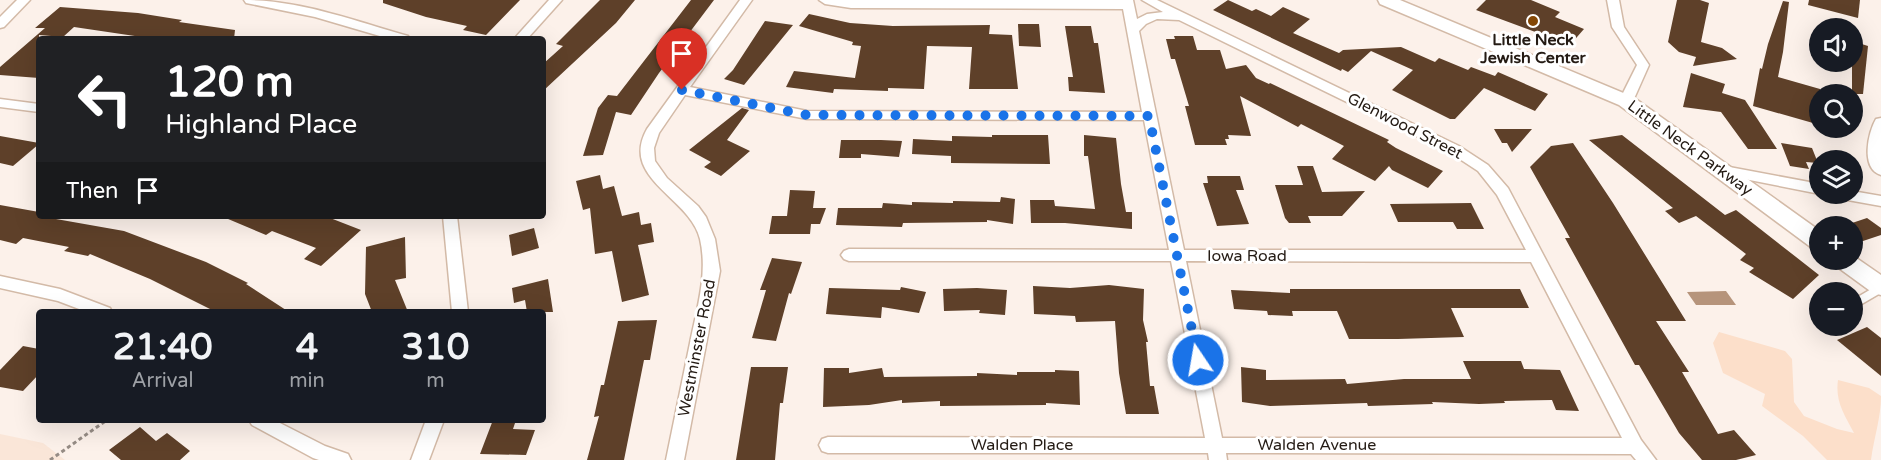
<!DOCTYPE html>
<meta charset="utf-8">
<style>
body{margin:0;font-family:"Varela Round",sans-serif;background:#242831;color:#f1f3f6;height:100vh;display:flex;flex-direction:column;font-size:22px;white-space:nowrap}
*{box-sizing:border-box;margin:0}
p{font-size:20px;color:#9ea1a6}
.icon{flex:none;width:33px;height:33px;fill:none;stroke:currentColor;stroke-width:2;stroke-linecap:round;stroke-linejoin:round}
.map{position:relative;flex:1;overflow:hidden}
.drawer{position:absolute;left:36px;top:309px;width:510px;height:114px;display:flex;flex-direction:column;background:#171b24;border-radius:6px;box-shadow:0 6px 24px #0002}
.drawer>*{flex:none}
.hud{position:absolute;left:36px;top:36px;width:510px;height:183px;border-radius:6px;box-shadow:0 6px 24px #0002;background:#202124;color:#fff;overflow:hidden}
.fabs{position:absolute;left:1809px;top:18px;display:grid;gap:12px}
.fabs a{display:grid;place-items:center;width:54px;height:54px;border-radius:50%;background:#171b24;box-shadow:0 6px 24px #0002;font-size:30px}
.pin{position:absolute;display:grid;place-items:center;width:51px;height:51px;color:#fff;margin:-62px -26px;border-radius:50% 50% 50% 0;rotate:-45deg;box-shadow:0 0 6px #0007}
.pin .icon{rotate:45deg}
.me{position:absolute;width:66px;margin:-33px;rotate:348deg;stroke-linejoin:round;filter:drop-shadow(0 0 4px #0008)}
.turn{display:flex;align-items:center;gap:21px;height:126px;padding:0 30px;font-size:27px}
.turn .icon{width:78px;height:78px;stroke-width:2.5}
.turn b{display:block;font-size:42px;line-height:51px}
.then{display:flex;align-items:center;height:57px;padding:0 30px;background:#0003;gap:12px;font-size:22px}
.eta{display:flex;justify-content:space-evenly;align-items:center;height:102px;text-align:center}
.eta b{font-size:36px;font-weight:800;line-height:42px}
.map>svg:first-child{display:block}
</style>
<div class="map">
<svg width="1881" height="460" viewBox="0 0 1881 460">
<rect width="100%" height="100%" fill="#fcf1ea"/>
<polygon fill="#fae6d8" points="0,434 43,443 65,460 0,460"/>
<path fill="#fcdfca" d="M1719 332 1785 351 1792 359 1794 402 1804 416 1837 429 1854 433C1844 414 1835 401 1838 380L1869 388 1881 396C1881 418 1874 437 1871 460H1827L1803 436 1762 406 1765 394 1723 373 1713 343Z"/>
<polygon fill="#b6947b" points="1726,291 1736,305 1696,305 1687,292"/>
<g fill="#5e4029">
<polygon points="383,0 520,0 486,35 463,30 467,26 426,17 383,3"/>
<polygon points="600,0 635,0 616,23 543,91 543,64 563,46 556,44"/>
<polygon points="691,0 714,0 659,73 631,115 616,112 603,155 583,156 598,108 608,95 617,96"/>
<polygon points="1228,0 1252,11 1256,9 1271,16 1283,7 1310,19 1293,33 1339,53 1343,50 1401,47 1435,62 1439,58 1468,70 1471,67 1495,76 1498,72 1548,94 1535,111 1484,88 1455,119 1450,119 1392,90 1413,70 1371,51 1348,72 1342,69 1341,71 1213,10"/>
<polygon points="1486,0 1531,0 1560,12 1555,17 1584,29 1570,45 1476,10"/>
<polygon points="1677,0 1700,0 1709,3 1701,42 1722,48 1737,59 1693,66 1696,57 1679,52 1668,42"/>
<polygon points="1809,0 1860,0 1858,18 1808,5"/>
<polygon points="1783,1 1789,2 1783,52 1778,77 1820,89 1820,125 1753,106 1760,68 1762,69 1768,44"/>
<polygon points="60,7 138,13 182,20 179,22 235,30 234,39 155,39 74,27 63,37 39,35 39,78 0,75 0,67 45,28 35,28"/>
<polygon points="809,14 850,23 893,26 990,25 989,34 1012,35 1018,89 969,89 972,47 927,46 924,89 888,88 888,91 834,89 833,93 786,87 794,71 855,78 861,46 852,45 853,42 799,26"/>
<polygon points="765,21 793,25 744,85 724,79 733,70"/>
<polygon points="1018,24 1039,24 1041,47 1019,46"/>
<polygon points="1065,26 1091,26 1094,43 1098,43 1105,93 1069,91 1068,77 1073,77"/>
<polygon points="1174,36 1193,36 1197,50 1220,50 1226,69 1246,65 1256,78 1269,84 1270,83 1389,140 1387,142 1396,148 1443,171 1428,188 1392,170 1389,166 1375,181 1332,159 1344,146 1301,124 1298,127 1240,96 1251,136 1228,135 1229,139 1225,139 1227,145 1195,145 1185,106 1189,106 1175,59 1171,59 1166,39 1175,39"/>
<polygon points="1852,41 1868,46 1863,94 1852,94"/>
<polygon points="1691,73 1725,84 1722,93 1745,100 1777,149 1748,149 1721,112 1683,107"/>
<polygon points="742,108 749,110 727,140 750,151 721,176 704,167 711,162 689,150"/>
<polygon points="1494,129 1532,129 1512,152 1507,143 1502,143"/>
<polygon points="992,135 1048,135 1050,164 951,163 951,156 912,154 913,139 952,141 952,136 992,137"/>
<polygon points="1084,135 1116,138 1121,184 1126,212 1132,212 1132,229 1065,223 1031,223 1030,200 1054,200 1055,206 1095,209 1088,156 1084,156"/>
<polygon points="1622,135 1725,215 1736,210 1819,275 1793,299 1749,272 1754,268 1740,260 1746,254 1696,216 1679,223 1665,211 1673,208 1589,140"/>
<polygon points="0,136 39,143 39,144 13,166 0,163"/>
<polygon points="841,140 881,140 902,141 899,157 861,154 861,158 839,158"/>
<polygon points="1573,143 1613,203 1686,321 1656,321 1689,372 1682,372 1718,434 1734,430 1756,455 1736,460 1702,460 1679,433 1639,365 1635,365 1565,238 1570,238 1530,167 1551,146"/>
<polygon points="1781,143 1812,148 1818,163 1806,162 1809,169 1790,166"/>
<polygon points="1297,166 1313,166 1322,192 1365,191 1342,216 1308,216 1311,223 1289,223 1285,218 1275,185 1303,185"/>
<polygon points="600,175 603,189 614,186 622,216 639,212 641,225 651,223 654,242 638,245 649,295 622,302 612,251 595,254 590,208 583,210 576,181"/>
<polygon points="1207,176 1240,176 1244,190 1236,190 1249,224 1217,226 1203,183 1208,183"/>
<polygon points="790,190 815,191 813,208 826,208 820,224 811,224 810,234 769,234 772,216 787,216"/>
<polygon points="1001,197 1015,199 1013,224 987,220 987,222 903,223 902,227 836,225 838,208 882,208 883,203 912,205 912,202 953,203 953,201 1000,202"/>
<polygon points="1471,203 1484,229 1457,229 1453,222 1398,222 1390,204"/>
<polygon points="0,205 39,212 39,216 124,231 206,262 248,283 246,284 289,312 216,312 150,279 90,254 88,256 64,251 69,247 23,238 16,244 0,240"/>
<polygon points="221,216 325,216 361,230 321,266 304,259 316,248 272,231 266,235"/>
<polygon points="1867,218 1881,228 1881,235 1860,242 1852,237 1852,223"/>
<polygon points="534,228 539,248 512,256 509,235"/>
<polygon points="405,237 406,278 395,280 408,312 372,312 365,294 366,247"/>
<polygon points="772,258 802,262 791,294 789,293 776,341 752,338 766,290 760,290"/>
<polygon points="548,279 553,312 527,312 525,300 514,303 512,288"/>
<polygon points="1109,285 1144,289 1143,320 1148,342 1146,342 1150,386 1154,386 1159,414 1126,414 1119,373 1115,321 1076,322 1075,316 1034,314 1033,286 1070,288"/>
<polygon points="901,287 926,292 919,313 882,307 881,318 826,314 829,288 900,290"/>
<polygon points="977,288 1007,290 1005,315 979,313 980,310 944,311 943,289"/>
<polygon points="1290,289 1520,289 1529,308 1451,308 1464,337 1398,339 1349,339 1337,311 1292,311 1293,316 1268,315 1267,311 1234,309 1231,290 1290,293"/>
<polygon points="657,320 650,360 644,360 624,460 587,460 599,416 594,417 601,385 604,385 618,321"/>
<polygon points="1867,327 1881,338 1881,376 1837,340"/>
<polygon points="23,346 39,349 39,374 23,391 0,387 0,370"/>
<polygon points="1463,361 1521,361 1524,369 1560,370 1579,411 1556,410 1552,400 1504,401 1505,403 1479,404 1432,402 1433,404 1368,406 1367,403 1270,406 1242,402 1241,367 1266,370 1266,380 1345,379 1347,384 1404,379 1471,379"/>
<polygon points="751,367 788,367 783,403 780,403 775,460 736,460"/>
<polygon points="824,368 849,368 849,373 882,368 884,377 977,376 977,373 1017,375 1017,372 1055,372 1055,370 1079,371 1080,405 1046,403 1046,405 940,406 940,401 902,403 902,400 869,405 823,407"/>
<polygon points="493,420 516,420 513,429 535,430 526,455 480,454"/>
<polygon points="140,427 156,441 167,433 190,451 180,460 121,460 109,450"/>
</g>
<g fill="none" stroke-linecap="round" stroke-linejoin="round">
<defs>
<polyline id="service" points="1852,305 1881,288"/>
<g id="minor">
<polygon points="17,0 30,0 4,27 0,28 0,17"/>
<path d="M244 0C300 0 355 21 408 36L410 39H390L315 17 246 3Z"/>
<polygon points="549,0 562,0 527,39 514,39"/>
<path d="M740 0H752L690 87 807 111 1142 112 1123 9 851 8 825 4 819 0H1133L1137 19 1147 14 1163 12 1142 0H1157L1459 146 1488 165 1508 188 1641 440 1656 460H1636L1631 454 1226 453 1227 460H1209L1208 453H828L822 451 819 445 822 439 828 437 1205 438 1171 261H849L844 259 841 255 844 251 849 249 1169 250 1144 120 807 119 685 95 659 133 654 148 655 161 667 178 698 206 706 217 715 239 720 271 684 460H666C674 421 682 382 690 343 697 308 708 274 700 239 690 197 619 179 647 129ZM1157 19 1179 20 1449 152 1478 171 1497 195 1526 250H1184L1139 31 1146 24ZM1186 261 1531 262 1622 438H1222Z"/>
<polygon points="1607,0 1619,0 1624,27 1649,65 1633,101 1626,105 1619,101 1637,65 1612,27"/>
<polygon points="0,99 39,104 39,112 0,107"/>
<path d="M1881 118V175C1860 169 1868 132 1876 119Z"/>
<polygon points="1724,166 1820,184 1820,194 1822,194 1820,194 1719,174 1717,171 1719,168"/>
<polygon points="1852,191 1881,196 1881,206 1842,199 1835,194 1852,194"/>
<polygon points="443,216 457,216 468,312 452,312"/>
<polygon points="0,276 60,289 110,308 112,312 87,312 58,301 0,288"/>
<polygon points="249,420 274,420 325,446 348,454 351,460 319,460 313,458 252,425"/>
<polygon points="426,420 444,420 429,460 411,460"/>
</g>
<g id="secondary">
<polygon points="1378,0 1400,0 1633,97 1820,231 1820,250 1812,248 1619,105 1380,4"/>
<polygon points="1852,255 1881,275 1881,295 1873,293 1836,266 1833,260 1852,260"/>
</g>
</defs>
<use href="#service" stroke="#d3baa7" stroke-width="11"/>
<use href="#minor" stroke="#d3baa7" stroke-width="3"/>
<use href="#secondary" stroke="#d3baa7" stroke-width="3"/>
<polyline stroke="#968c85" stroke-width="3" stroke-dasharray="4 3" stroke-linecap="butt" points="50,460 107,420"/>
<use href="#service" stroke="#fff" stroke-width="8"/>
<use href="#minor" fill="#fff" fill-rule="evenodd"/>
<use href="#secondary" fill="#fff" fill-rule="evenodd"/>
</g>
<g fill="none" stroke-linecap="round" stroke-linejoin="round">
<polyline stroke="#1a73e8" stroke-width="10" stroke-dasharray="0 18" points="682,90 807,115 1149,116 1198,360"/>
</g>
<circle fill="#844705" stroke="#fff" stroke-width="2" cx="1533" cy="21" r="6"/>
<g text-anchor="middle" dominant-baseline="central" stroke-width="6" stroke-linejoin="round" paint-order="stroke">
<g font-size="16" font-weight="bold" fill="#241b14" stroke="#fff">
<text x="1533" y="40">Little Neck<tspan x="1533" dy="18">Jewish Center</tspan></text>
</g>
<g font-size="16" fill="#241b14" stroke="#fff">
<text transform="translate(1405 126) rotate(27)">Glenwood Street</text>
<text transform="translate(1690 148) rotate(36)">Little Neck Parkway</text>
<text x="1247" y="256">Iowa Road</text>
<text transform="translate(697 348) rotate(-79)">Westminster Road</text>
<text x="1022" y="445">Walden Place</text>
<text x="1317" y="445">Walden Avenue</text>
</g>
</g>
</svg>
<div class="fabs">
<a><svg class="icon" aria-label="sound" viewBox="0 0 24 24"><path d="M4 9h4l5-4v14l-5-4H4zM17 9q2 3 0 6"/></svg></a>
<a><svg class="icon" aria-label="search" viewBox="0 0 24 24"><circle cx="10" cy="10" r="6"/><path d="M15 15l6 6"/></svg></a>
<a><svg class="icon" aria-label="layers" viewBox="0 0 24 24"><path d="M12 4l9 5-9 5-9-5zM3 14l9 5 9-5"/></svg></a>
<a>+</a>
<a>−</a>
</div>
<div class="pin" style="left:682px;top:90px;background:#d93025"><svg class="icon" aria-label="arrive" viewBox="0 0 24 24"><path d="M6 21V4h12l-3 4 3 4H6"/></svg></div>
<svg class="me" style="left:1198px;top:360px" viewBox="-20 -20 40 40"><circle r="17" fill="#1a73e8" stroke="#fff" stroke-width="3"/><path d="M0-11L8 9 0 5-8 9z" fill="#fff"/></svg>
<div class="hud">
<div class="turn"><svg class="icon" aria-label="left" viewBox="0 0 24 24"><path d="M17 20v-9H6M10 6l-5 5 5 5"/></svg><div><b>120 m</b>Highland Place</div></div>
<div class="then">Then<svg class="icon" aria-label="arrive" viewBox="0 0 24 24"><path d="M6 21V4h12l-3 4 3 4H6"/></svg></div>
</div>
<section class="drawer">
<div class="eta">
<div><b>21:40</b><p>Arrival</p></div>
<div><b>4</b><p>min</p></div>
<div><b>310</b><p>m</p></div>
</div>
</section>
</div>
